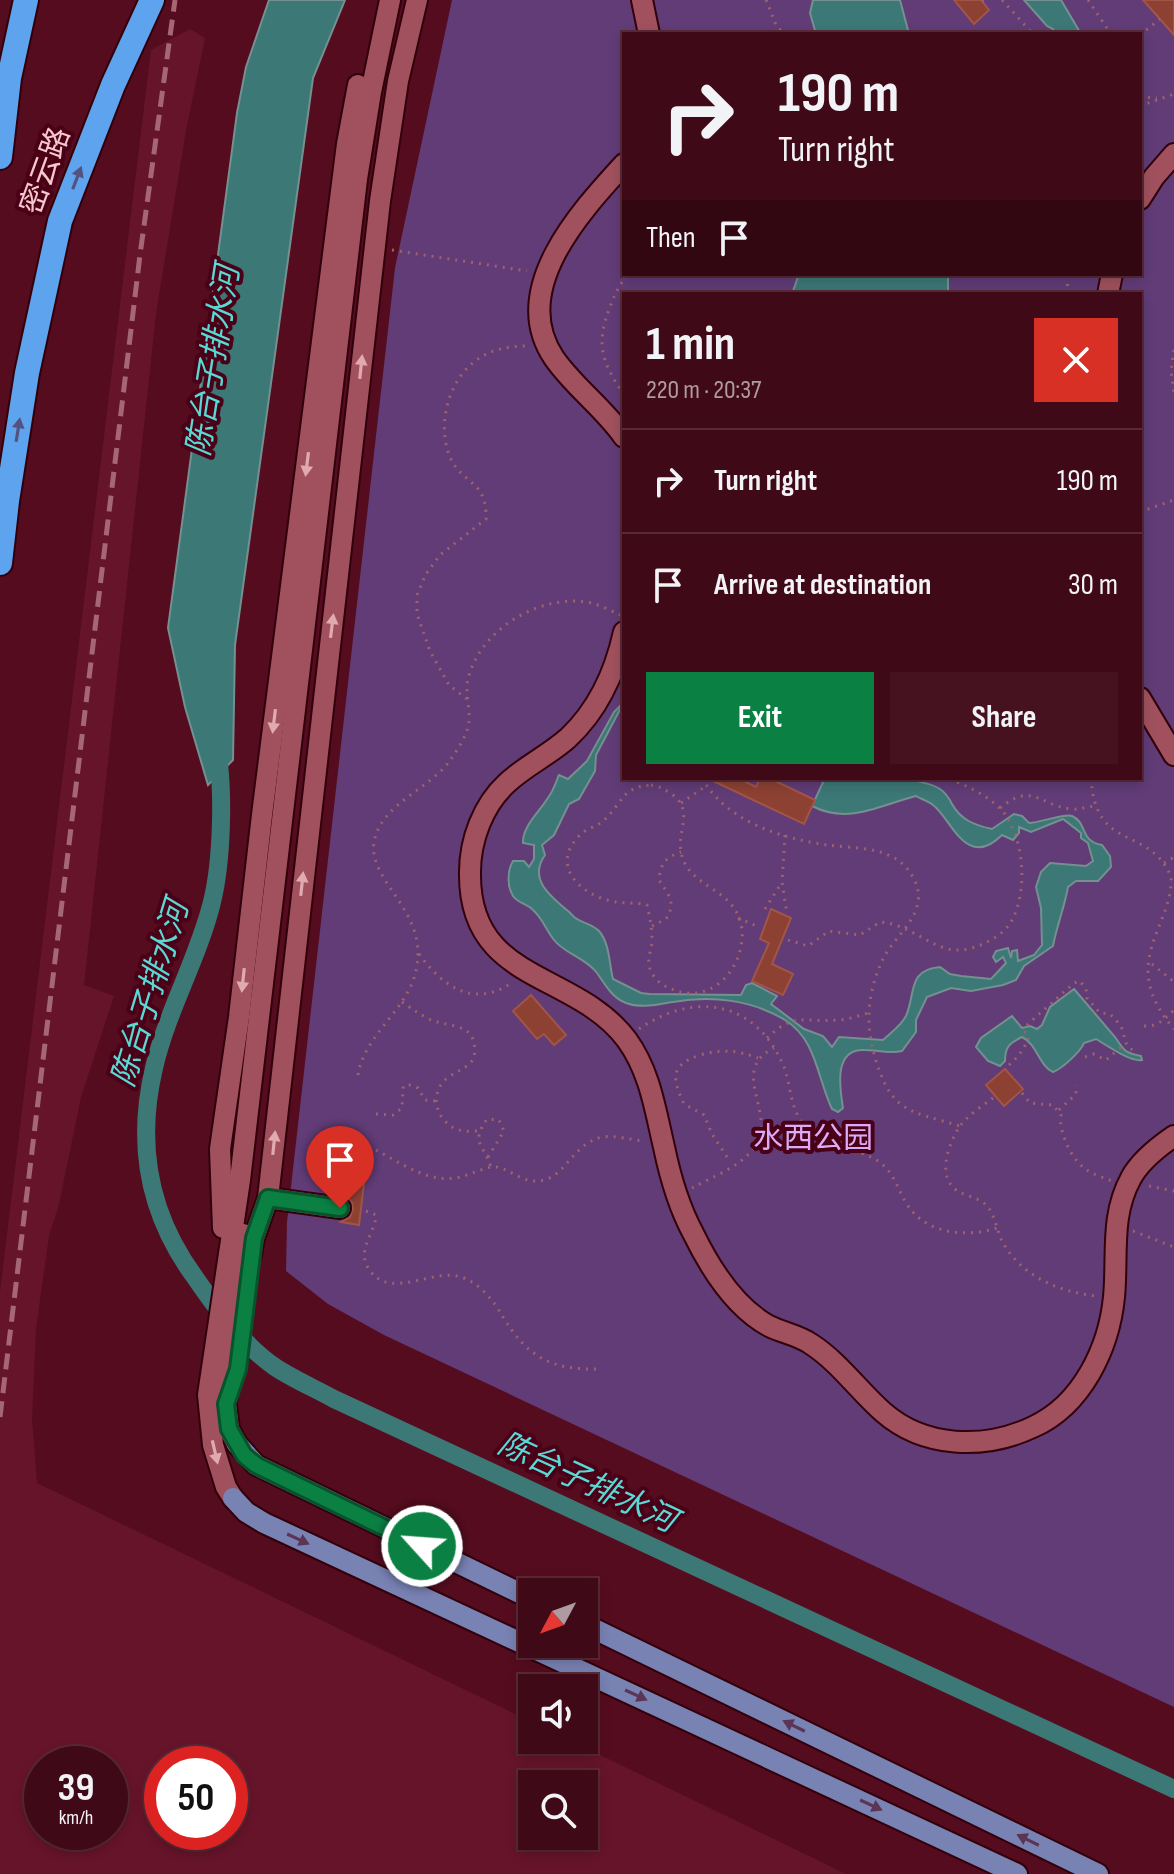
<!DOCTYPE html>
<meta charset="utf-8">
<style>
body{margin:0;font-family:"Sofia Sans Condensed","Noto Sans SC",sans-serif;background:#471220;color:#f1f3f6;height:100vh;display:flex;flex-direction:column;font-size:30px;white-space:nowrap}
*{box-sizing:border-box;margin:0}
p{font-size:26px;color:#ae9aa1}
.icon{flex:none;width:44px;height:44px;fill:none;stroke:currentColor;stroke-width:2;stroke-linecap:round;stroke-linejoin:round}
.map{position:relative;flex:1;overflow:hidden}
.panel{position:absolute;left:622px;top:292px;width:520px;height:488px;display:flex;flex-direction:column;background:#400917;border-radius:0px;box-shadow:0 4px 12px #0003,0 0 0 2px #592a36}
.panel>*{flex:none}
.guide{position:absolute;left:622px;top:32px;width:520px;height:244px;border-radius:0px;box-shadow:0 4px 12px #0003,0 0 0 2px #592a36;background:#400917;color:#f1f3f6;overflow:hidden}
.needle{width:52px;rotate:229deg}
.fabs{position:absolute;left:518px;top:1578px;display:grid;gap:16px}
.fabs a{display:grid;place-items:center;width:80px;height:80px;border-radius:0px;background:#400917;box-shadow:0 4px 12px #0003,0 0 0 2px #592a36;font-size:40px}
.speed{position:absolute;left:24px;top:1746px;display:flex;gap:16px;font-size:40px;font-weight:700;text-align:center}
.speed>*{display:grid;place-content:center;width:104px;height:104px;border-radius:50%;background:#400917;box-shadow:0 4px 12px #0003,0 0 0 2px #592a36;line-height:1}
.speed small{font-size:20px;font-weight:400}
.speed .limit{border:12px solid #d22;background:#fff;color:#111}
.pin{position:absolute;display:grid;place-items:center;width:68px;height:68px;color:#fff;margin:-82px -34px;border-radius:50% 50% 50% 0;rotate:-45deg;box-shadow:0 0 8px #0007}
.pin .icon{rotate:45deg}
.me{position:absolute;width:88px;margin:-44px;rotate:296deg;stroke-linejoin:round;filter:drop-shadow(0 0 6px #0008)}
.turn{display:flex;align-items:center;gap:28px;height:168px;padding:0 24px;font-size:36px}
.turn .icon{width:104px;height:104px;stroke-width:2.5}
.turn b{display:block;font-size:56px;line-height:68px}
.then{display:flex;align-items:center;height:76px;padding:0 24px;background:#0003;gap:16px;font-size:30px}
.round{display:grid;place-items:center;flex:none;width:84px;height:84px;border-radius:0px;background:#471220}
.headline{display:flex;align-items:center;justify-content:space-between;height:136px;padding:0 24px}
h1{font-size:48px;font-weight:700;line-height:60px}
.button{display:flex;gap:16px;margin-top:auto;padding:16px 24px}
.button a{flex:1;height:92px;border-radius:0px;background:#0b8043;color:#fff;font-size:32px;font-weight:700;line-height:92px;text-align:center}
.button a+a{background:#471220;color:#f1f3f6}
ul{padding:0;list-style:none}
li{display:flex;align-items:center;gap:24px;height:104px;padding:0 24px;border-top:2px solid #592a36}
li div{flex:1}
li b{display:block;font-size:30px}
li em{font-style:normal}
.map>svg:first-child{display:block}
</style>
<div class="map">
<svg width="1174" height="1874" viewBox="0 0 1174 1874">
<rect width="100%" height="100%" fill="#560c1f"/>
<path fill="#66142a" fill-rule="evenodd" d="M190 29 205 38 186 130 156 313 84 985 114 996 81 1097 59 1204 49 1236 36 1328 32 1420 37 1483 532 1722V1740H569L846 1874H0V1292L151 50ZM110 1764V1832H42V1764ZM162 1764H230V1832H162ZM532 1784H584V1836H532Z"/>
<path fill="#613c77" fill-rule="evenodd" d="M452 0H1174V1707L384 1335 328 1304 286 1271 287 1222 395 268ZM624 34H1140V274H624ZM624 294H1140V778H624Z"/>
<g fill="#3c7876" stroke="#749090" stroke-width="2">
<polygon points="269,0 345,0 313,78 235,645 233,760 208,785 185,707 168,628 237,113 246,67"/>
<polygon points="813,0 900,0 909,34 816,34 810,13"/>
<polygon points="1024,0 1061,0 1081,34 1055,34 1053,29 1047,26"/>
<polygon points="799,274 948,274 948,294 792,294"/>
<path d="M624 702 596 755 595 771 579 799 569 804 554 835 542 845 545 855C528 879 550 896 568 911 571 913 573 917 577 919 585 924 592 924 599 931 610 944 609 964 613 979L641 993 649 994 741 995 746 985 752 983 777 996 771 1004 804 1029 823 1036 832 1047 839 1037 883 1040C891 1032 900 1027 906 1016 916 993 907 970 940 967L950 974 961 976 991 979 1006 963 1003 957 996 962 993 957 996 951 1008 948 1011 958 1012 951 1017 950 1018 961 1034 955 1042 945 1041 908 1036 887 1041 872 1050 863 1086 866 1093 861 1088 843 1081 838V833L1063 819 1031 832 1019 827V833L1013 840 1002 835C966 871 951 818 933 805 928 801 921 799 916 796 880 805 849 825 812 806L824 780C850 774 919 776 940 789 946 793 949 798 952 804 961 820 974 825 992 829L1014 814 1022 816 1029 823C1039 823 1065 813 1072 816 1088 823 1079 841 1102 845L1110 856 1111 867 1098 881H1076L1068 887C1064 909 1057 925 1053 946L1024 966 1016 980 1003 985 971 991 951 988 927 997 916 1020V1032L902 1051C889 1054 877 1050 863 1050 833 1050 840 1089 843 1108L838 1112 832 1109C817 1078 817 1040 785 1020 752 1000 712 995 673 1002 658 1004 642 1009 626 1003 612 998 605 984 597 973 586 958 565 954 554 940 546 930 543 919 533 910 527 904 518 903 513 896 507 886 507 871 513 861H524L529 867 534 859V845L523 843C522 823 547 806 554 787 556 783 557 779 559 775L568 779 587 761 614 712Z"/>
<path d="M1074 989 1115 1037C1125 1051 1123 1052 1141 1056L1142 1060C1130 1062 1108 1046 1096 1039L1084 1043C1081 1051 1062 1069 1053 1072 1039 1066 1037 1044 1022 1037 1010 1043 1005 1046 1005 1061L1000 1066 988 1061 976 1047 981 1038 1012 1016 1022 1028 1030 1026 1037 1029 1042 1025 1050 1007Z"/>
</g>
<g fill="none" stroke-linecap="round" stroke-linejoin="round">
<path stroke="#3c7876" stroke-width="18" d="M217 750C224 791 222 861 212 902 198 959 167 1011 154 1068 136 1144 148 1213 194 1276 216 1308 242 1344 275 1367 293 1379 314 1388 334 1399L1174 1789"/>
</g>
<g fill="#8c4133" stroke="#a25547" stroke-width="2">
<polygon points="954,0 981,0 989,10 974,24"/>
<polygon points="1143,0 1174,0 1174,35 1160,19"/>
<polygon points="707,778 738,778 756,787 760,778 769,778 815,800 804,824"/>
<polygon points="771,909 791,918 772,964 793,974 783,995 752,981 769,943 760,939"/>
<polygon points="531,995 566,1035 554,1045 544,1034 537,1039 513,1011"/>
<polygon points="1005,1069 1023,1089 1004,1106 986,1085"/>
<polygon points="350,1148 368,1150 359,1225 341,1222 350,1217 353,1209 352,1202 344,1196"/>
</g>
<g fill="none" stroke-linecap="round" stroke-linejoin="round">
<defs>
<g id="minor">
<polyline points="642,0 649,34"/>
<path d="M624 164C580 212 508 290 554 358 574 387 604 408 624 437"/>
<polyline points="1140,199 1154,177 1174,154"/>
<polyline points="1108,294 1112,274"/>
<path d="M624 632C615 673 599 709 568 738 549 755 525 766 507 783 483 805 470 840 470 872 468 984 575 970 627 1040 650 1072 655 1109 664 1147 670 1176 679 1207 693 1233 710 1268 734 1307 769 1326 783 1333 798 1335 811 1344 839 1362 858 1390 883 1412 924 1448 984 1450 1033 1427 1082 1405 1109 1348 1114 1297 1118 1256 1110 1216 1131 1178 1140 1161 1158 1147 1174 1136"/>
<polyline points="1140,698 1174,755"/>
<polyline points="268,1198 340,1208"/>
<polyline points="223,1228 220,1149 239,1017 262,815 347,144 358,85"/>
<polyline points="251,1255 254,1238 268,1198 380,201 398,81 417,0"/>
<polyline points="237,1444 229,1429 226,1404 243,1234"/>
<polyline points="233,1498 226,1487 213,1445 208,1395 240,1180 357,179 371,92 390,0"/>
</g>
<g id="major">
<polyline points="237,1444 256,1465 532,1599"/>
<polyline points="233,1498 246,1512 264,1523 1017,1874"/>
<polyline points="584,1624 1098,1874"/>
</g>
<g id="highway">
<polyline points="0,157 9,78 26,0"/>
<polyline points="0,563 7,501 27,373 60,221 113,85 152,0"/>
</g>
</defs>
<use href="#minor" stroke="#32000b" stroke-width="24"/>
<use href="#major" stroke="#32000b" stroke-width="24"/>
<use href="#highway" stroke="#32000b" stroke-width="28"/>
<g stroke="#9e616d" stroke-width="3" stroke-dasharray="2 6" stroke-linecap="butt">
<polyline points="766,0 776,25 784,34"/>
<polyline points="1002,0 1033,34"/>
<polyline points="1088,0 1111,34"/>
<polyline points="982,1 984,0"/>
<polyline points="1140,35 1160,19"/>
<polyline points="1140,97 1157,98"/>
<polyline points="1140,106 1174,94"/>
<polyline points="392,250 527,271"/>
<polyline points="1067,294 1068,274"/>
<polyline points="1174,350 1171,371 1174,393"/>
<path d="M624 395C602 362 595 345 610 307 614 295 620 284 628 274"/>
<polyline points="1140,512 1174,500"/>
<path d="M467 699 449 685 430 651 417 614V595L426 574 440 555 486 519C487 479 463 486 450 457 436 424 449 376 481 357 495 348 513 346 529 346"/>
<path d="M702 778C726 821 780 838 827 845 857 849 897 845 914 879 931 913 895 934 883 959 868 990 865 1022 874 1054 891 1113 907 1110 960 1126"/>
<path d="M1091 778C1095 853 1150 825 1171 877 1174 926 1116 962 1174 1029"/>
<path d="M651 785C659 786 666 790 673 795 694 812 677 830 681 852 688 890 737 886 742 930 745 966 713 1005 674 990 665 987 655 981 651 971 646 961 651 952 652 942 652 929 650 917 647 905 636 902 623 904 611 901 580 894 550 866 579 836 586 828 597 827 604 820 623 803 621 787 651 785Z"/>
<polyline points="681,803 706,786"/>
<path d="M1000 808C1032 782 1038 804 1070 809 1078 810 1086 807 1095 806"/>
<polyline points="785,835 782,882 787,914"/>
<polyline points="1164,863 1174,857"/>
<polyline points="765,909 782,882"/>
<polyline points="738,918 759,927"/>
<path d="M652 926 666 919C677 902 668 894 659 880 660 864 666 857 681 852"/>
<path d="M788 940 808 946 829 931 860 935 880 922C911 924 934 952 960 950 978 949 1004 936 1012 920 1028 890 1024 839 1004 813 990 796 966 785 946 778"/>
<path d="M419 954C443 987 474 1009 513 982"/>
<polyline points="1152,964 1174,982"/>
<path d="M402 1002C411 1008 419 1014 429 1019 452 1029 479 1021 474 1058 467 1069 458 1070 449 1077 433 1087 433 1109 445 1121 453 1131 468 1133 480 1130"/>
<path d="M1144 1026C1158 1027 1164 1019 1174 1010"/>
<path d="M639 1029C694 991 756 1000 784 1067 791 1086 790 1107 803 1124 822 1150 854 1146 878 1161 893 1171 897 1187 905 1201 923 1234 965 1238 997 1228"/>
<path d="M767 1038C796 1011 802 1023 837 1020 847 1020 858 1016 868 1013"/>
<polyline points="1085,1057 1094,1054 1106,1060 1125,1044"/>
<path d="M1009 1065C1019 1056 1024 1049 1029 1037L1025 1032 1028 1024 1074 983 1080 981 1086 989 1087 998 1100 1013 1110 1014C1115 1019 1121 1025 1123 1031 1126 1043 1125 1048 1138 1052"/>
<path d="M358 1075C365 1032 411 1009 417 965 426 909 368 882 374 842 381 803 431 789 451 759 458 749 468 734 469 721 470 707 465 693 468 679 480 630 538 595 586 602 598 604 610 610 620 615"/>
<path d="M1022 1093 1030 1103 1053 1105 1061 1115C1058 1130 1071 1158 1083 1167 1091 1174 1102 1177 1112 1181"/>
<path d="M993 1098C982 1106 968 1115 960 1126 950 1141 939 1169 951 1185 960 1197 978 1195 988 1207 995 1216 997 1231 1002 1241 1021 1276 1057 1291 1095 1296"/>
<polyline points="1059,1110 1076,1094 1076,1085"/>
<polyline points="376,1114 393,1115 402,1108 403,1088 407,1084 418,1088 425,1100 436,1101"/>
<path d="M376 1150C401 1163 426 1182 456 1178 468 1176 480 1169 491 1167 509 1165 521 1186 544 1180 567 1174 573 1144 602 1137 616 1135 630 1140 644 1141"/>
<path d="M488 1157 504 1131 499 1120 487 1119C470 1143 484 1145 491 1167"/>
<path d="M727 1157 712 1134 704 1115 684 1104C672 1078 670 1065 700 1055 721 1049 737 1050 758 1058"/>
<polyline points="1149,1186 1174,1191"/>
<path d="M692 1188C712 1177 740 1167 754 1148 779 1114 727 1071 774 1048"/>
<path d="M366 1211 376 1215C375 1235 354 1251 371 1272 393 1300 435 1266 464 1278 481 1285 494 1301 503 1317 528 1358 552 1370 599 1369"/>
<polyline points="1133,1231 1174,1247"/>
</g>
<use href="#minor" stroke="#a0515d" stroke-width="20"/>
<use href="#major" stroke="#7882b3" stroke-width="20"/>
<use href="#highway" stroke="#5ea3ed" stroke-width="24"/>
<polyline stroke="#a46773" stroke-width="5" stroke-dasharray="16 8" stroke-linecap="butt" points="0,1417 140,255 175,0"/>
</g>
<defs><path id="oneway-solid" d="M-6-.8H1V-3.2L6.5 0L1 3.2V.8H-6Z" transform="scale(2)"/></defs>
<g fill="#545282">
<use href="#oneway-solid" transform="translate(77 178) rotate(-69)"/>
<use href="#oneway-solid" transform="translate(18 430) rotate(-81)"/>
</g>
<g fill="#e0aab0">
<use href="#oneway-solid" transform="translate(361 367) rotate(-84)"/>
<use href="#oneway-solid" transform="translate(307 464) rotate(97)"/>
<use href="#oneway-solid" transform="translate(332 626) rotate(-83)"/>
<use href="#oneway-solid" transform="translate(274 721) rotate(97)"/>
<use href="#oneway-solid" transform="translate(302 884) rotate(-84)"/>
<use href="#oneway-solid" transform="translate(243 980) rotate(96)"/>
<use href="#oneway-solid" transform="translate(274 1143) rotate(-84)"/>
<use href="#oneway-solid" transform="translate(215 1452) rotate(77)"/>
</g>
<g fill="#5c3455">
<use href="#oneway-solid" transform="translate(298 1539) rotate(25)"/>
<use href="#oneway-solid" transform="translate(636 1695) rotate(25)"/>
<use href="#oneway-solid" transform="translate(794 1726) rotate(-154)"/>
<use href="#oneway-solid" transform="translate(871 1805) rotate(25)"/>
<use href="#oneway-solid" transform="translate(1028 1840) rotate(-154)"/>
</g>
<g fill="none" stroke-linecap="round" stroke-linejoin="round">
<defs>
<polyline id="route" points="340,1208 268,1198 254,1238 238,1369 226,1404 229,1429 244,1455 256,1465 422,1546"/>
</defs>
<use href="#route" stroke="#07532c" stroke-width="20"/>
<use href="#route" stroke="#0b8043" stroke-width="14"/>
</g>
<g text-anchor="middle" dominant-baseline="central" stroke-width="8" stroke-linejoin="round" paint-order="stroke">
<g font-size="30" fill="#f6c8cc" stroke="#4a0016">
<text transform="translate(46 171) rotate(-70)">密云路</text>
</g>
<g font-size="30" fill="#d9acf5" stroke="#4a0016">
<text x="813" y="1139">水西公园</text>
</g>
<g font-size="32" font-style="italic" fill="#59d8d4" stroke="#4a0016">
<text transform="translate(214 361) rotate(-81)">陈台子排水河</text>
<text transform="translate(151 994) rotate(-73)">陈台子排水河</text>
<text transform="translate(587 1483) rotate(25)">陈台子排水河</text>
</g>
</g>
</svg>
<div class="fabs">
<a><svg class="needle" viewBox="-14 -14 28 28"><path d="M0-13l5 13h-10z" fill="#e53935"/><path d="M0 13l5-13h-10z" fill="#ae9aa1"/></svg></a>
<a><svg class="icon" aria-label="sound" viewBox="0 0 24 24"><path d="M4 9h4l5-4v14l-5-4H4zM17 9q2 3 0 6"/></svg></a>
<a><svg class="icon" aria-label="search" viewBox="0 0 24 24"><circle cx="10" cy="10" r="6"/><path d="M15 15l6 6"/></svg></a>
</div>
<div class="speed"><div>39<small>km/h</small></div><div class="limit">50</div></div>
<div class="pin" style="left:340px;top:1208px;background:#d93025"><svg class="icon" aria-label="arrive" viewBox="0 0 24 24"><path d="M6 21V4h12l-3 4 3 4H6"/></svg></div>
<svg class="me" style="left:422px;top:1546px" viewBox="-20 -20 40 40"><circle r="17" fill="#0b8043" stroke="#fff" stroke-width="3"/><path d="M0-11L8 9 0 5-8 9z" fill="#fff"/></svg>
<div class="guide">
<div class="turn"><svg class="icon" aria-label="right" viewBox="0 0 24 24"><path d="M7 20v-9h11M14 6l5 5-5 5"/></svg><div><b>190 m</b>Turn right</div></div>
<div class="then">Then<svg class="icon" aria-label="arrive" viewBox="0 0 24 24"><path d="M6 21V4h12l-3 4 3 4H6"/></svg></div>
</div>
<section class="panel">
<div class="headline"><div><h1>1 min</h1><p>220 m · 20:37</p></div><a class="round" style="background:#d93025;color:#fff"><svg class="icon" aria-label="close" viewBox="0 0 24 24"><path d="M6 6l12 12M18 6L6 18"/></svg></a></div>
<ul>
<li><svg class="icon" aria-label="right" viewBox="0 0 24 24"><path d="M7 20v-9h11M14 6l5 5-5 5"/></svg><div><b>Turn right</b></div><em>190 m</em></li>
<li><svg class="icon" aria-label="arrive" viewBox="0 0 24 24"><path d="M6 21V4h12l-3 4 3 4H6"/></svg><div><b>Arrive at destination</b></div><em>30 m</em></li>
</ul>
<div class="button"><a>Exit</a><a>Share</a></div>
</section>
</div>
